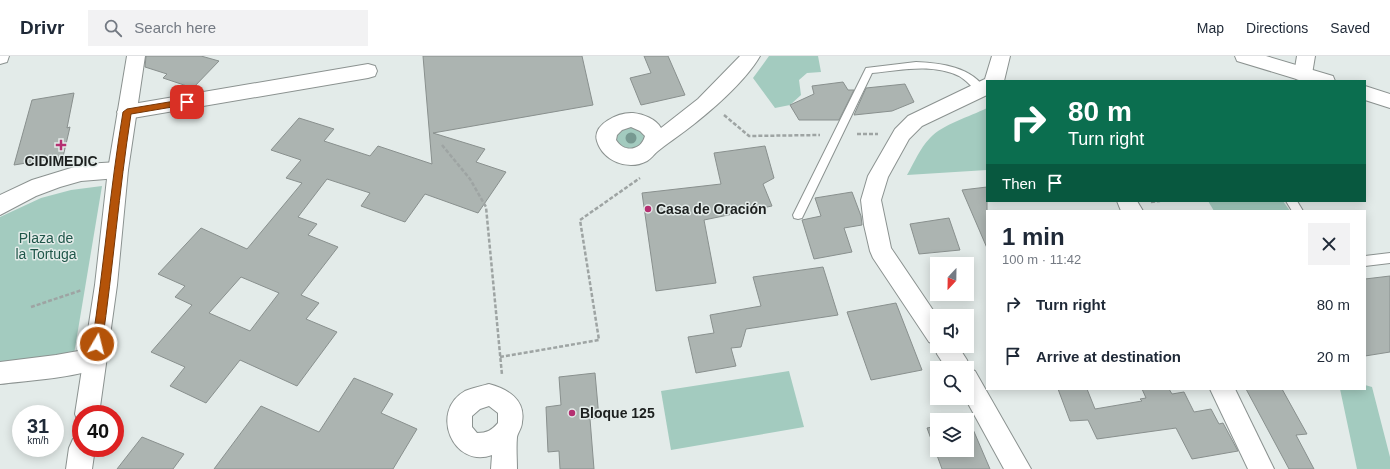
<!DOCTYPE html>
<meta charset="utf-8">
<style>
body{margin:0;font-family:Helvetica,sans-serif;background:#f2f2f3;color:#1f2937;height:100vh;display:flex;flex-direction:column;font-size:15px;white-space:nowrap}
*{box-sizing:border-box;margin:0}
p{font-size:13px;color:#747a83}
.icon{flex:none;width:22px;height:22px;fill:none;stroke:currentColor;stroke-width:2;stroke-linecap:round;stroke-linejoin:round}
.map{position:relative;flex:1;overflow:hidden}
.side{position:absolute;left:986px;top:154px;width:380px;height:180px;display:flex;flex-direction:column;background:#fff;border-radius:0px;box-shadow:0 2px 10px #0003}
.side>*{flex:none}
.banner{position:absolute;left:986px;top:24px;width:380px;height:122px;border-radius:0px;box-shadow:0 2px 10px #0003;background:#0b6e4f;color:#fff;overflow:hidden}
.needle{width:26px;rotate:202deg}
.buttons{position:absolute;left:930px;top:201px;display:grid;gap:8px}
.buttons a{display:grid;place-items:center;width:44px;height:44px;border-radius:0px;background:#fff;box-shadow:0 2px 10px #0003;font-size:20px}
.speed{position:absolute;left:12px;top:349px;display:flex;gap:8px;font-size:20px;font-weight:700;text-align:center}
.speed>*{display:grid;place-content:center;width:52px;height:52px;border-radius:50%;background:#fff;box-shadow:0 2px 10px #0003;line-height:1}
.speed small{font-size:10px;font-weight:400}
.speed .limit{border:6px solid #d22;background:#fff;color:#111}
.pin{position:absolute;display:grid;place-items:center;width:34px;height:34px;color:#fff;margin:-17px;border-radius:8px;box-shadow:0 2px 6px #0006}
.me{position:absolute;width:44px;margin:-22px;rotate:8deg;stroke-linejoin:round;filter:drop-shadow(0 0 3px #0008)}
.turn{display:flex;align-items:center;gap:14px;height:84px;padding:0 16px;font-size:18px}
.turn .icon{width:52px;height:52px;stroke-width:2.5}
.turn b{display:block;font-size:28px;line-height:34px}
.then{display:flex;align-items:center;height:38px;padding:0 16px;background:#0003;gap:8px;font-size:15px}
.round{display:grid;place-items:center;flex:none;width:42px;height:42px;border-radius:0px;background:#f2f2f3}
.head{display:flex;align-items:center;justify-content:space-between;height:68px;padding:0 16px}
h1{font-size:24px;font-weight:700;line-height:30px}
ul{padding:0;list-style:none}
li{display:flex;align-items:center;gap:12px;height:52px;padding:0 16px}
li div{flex:1}
li b{display:block;font-size:15px}
li em{font-style:normal}
header{display:flex;align-items:center;gap:24px;box-sizing:border-box;height:56px;padding:0 20px;background:#fff;border-bottom:1px solid #e0e1e3}
header strong{font-size:19px}
nav{display:flex;gap:22px;margin-inline-start:auto;font-size:14px}
.search{width:280px;height:36px;background:#f2f2f3;display:flex;align-items:center;gap:10px;box-sizing:border-box;padding:0 14px;border-radius:0px;color:#747a83;font-size:15px}
.map>svg:first-child{display:block}
</style>
<header>
<strong>Drivr</strong>
<div class="search"><svg class="icon" aria-label="search" viewBox="0 0 24 24"><circle cx="10" cy="10" r="6"/><path d="M15 15l6 6"/></svg>Search here</div>
<nav><a>Map</a><a>Directions</a><a>Saved</a></nav>
</header>
<div class="map">
<svg width="1390" height="413" viewBox="0 0 1390 413">
<rect width="100%" height="100%" fill="#e3ebe9"/>
<g fill="#a3cbbf">
<polygon points="769,0 818,0 821,16 807,17 799,24 801,39 790,49 775,52 753,22"/>
<path d="M987 52V114L907 119C914 107 920 92 930 82 943 68 969 61 987 52Z"/>
<path d="M625 72C634 71 643 73 645 83L637 93H623L616 84 618 77Z"/>
<polygon points="102,130 74,298 0,314 0,161 41,142 71,134"/>
<polygon points="1208,145 1283,145 1290,155 1214,155"/>
<polygon points="789,315 804,371 671,394 661,335"/>
<polygon points="1365,329 1372,331 1390,401 1390,413 1357,413 1340,333 1365,333"/>
</g>
<g fill="#acb4b1" stroke="#89908e" fill-rule="evenodd">
<polygon points="146,0 201,0 219,5 193,32 163,22 167,18 145,11"/>
<path d="M423 0H582L593 49 433 77 485 93 476 106 506 116 478 157 425 138 405 166 361 150 370 137 327 123 298 161 317 168 308 179 338 191 301 239 319 247 306 263 337 276 297 330 240 304 206 347 170 330 185 311 151 296 192 249 175 241 185 230 158 218 201 172 247 193 302 127 286 122 301 104 271 94 299 62 334 73 324 85 370 100 378 90 432 108ZM241 221 279 237 250 275 209 257Z"/>
<polygon points="644,0 668,0 685,39 641,49 630,22 651,17"/>
<polygon points="843,26 848,34 854,34 839,64 799,64 790,49 814,38 812,30"/>
<polygon points="905,28 914,46 892,55 854,59 866,32"/>
<polygon points="74,37 67,72 70,71 63,101 14,109 32,44"/>
<polygon points="765,90 774,122 763,128 772,150 704,164 716,227 656,235 642,137 721,128 714,97"/>
<polygon points="987,131 987,192 962,134"/>
<polygon points="852,136 861,160 862,169 844,172 852,196 814,203 802,164 821,160 815,142"/>
<polygon points="949,162 960,194 919,198 910,168"/>
<polygon points="823,211 838,259 746,273 741,291 731,292 736,310 696,317 688,281 714,277 710,259 761,250 753,221"/>
<polygon points="1390,220 1390,296 1365,300 1365,223"/>
<polygon points="896,247 922,314 871,324 847,256"/>
<polygon points="595,317 599,362 590,363 594,413 560,413 559,395 548,396 546,351 561,349 559,321"/>
<polygon points="354,322 393,338 381,357 417,373 393,413 214,413 261,350 319,376"/>
<polygon points="1058,333 1087,333 1095,353 1142,345 1140,343 1146,342 1142,333 1169,333 1172,338 1184,336 1194,356 1211,353 1219,368 1223,367 1238,395 1192,403 1176,372 1097,383 1088,364 1070,365"/>
<polygon points="1246,333 1282,333 1307,378 1296,379 1314,413 1289,413"/>
<polygon points="967,364 969,364 990,413 942,413 927,372 937,370 937,394 967,394"/>
<polygon points="142,381 184,398 173,413 117,413"/>
</g>
<g fill="none" stroke-linecap="round" stroke-linejoin="round">
<defs>
<g id="lane">
<path d="M916 6C941 7 972 11 986 34L981 38 978 37C972 31 966 24 959 20 933 7 900 14 872 17L802 162 798 163 794 162 793 159 866 12Z"/>
<polygon points="1286,145 1297,145 1303,155 1292,155"/>
<polygon points="1390,197 1390,207 1365,210 1365,200"/>
</g>
<g id="street">
<polygon points="0,0 9,0 7,6 0,8"/>
<path d="M740 0H760C745 26 709 57 685 75 676 82 666 88 658 95 654 98 651 103 647 105 628 115 603 105 597 85 592 68 619 56 633 57 643 58 656 63 661 72L698 43ZM631 71 640 75 645 80C641 95 624 97 616 84L617 79 622 74Z"/>
<polygon points="992,0 1010,0 1004,25 987,25 987,39 922,70 909,83 888,121 881,144 891,192 937,260 937,290 958,290 967,304 970,313 975,315 1031,413 1004,413 965,342 967,342 967,312 946,312 937,298 934,288 929,286 873,202 870,195 864,169 861,144 868,120 895,73 908,60 985,23"/>
<polygon points="1297,0 1315,0 1312,18 1310,23 1303,25 1296,23 1294,18"/>
<polygon points="368,8 375,10 377,15 375,20 368,22 127,63 120,61 117,56 120,51 127,49"/>
<polygon points="118,106 125,108 128,114 125,120 118,122 81,125 60,131 36,140 0,159 0,139 32,124 71,112 85,108"/>
<polygon points="1117,145 1137,145 1143,155 1121,155"/>
<path d="M95 292 103 295 107 303 103 311C72 322 33 324 0 328V306L56 299Z"/>
<path d="M489 328C508 333 526 344 522 366 522 372 518 376 517 381 516 392 517 403 517 413H491L492 399C453 413 429 355 465 335 472 332 481 330 489 328ZM489 350 498 357V367C492 374 487 377 477 377L472 371V360L480 353Z"/>
<polygon points="1210,333 1235,333 1274,413 1248,413"/>
</g>
<g id="secondary">
<polygon points="127,0 145,0 128,114 117,229 99,358 81,358 81,367 78,366 75,358 95,229 108,114"/>
<polygon points="1235,0 1266,0 1333,20 1335,25 1303,25 1237,5"/>
<polygon points="1365,30 1390,38 1390,52 1365,44"/>
<polygon points="81,380 81,392 95,392 92,413 66,413 69,392 73,383"/>
</g>
</defs>
<use href="#lane" stroke="#8b9290" stroke-width="2"/>
<use href="#street" stroke="#8b9290" stroke-width="2"/>
<use href="#secondary" stroke="#8b9290" stroke-width="2"/>
<g stroke="#9ea4a3" stroke-width="2.5" stroke-dasharray="4 2" stroke-linecap="butt">
<polyline points="724,59 749,80 820,79"/>
<polyline points="857,78 878,78"/>
<polyline points="442,89 470,123 486,151 502,319"/>
<polyline points="1151,146 1160,145"/>
<polyline points="31,251 82,234"/>
<polyline points="500,301 599,284 580,164 640,122"/>
</g>
<use href="#lane" fill="#fff" fill-rule="evenodd"/>
<use href="#street" fill="#fff" fill-rule="evenodd"/>
<use href="#secondary" fill="#fff" fill-rule="evenodd"/>
</g>
<circle fill="#779991" cx="631" cy="82" r="5.5"/>
<path fill="#b45309" stroke="#753606" d="M187 43 191 46 190 48 131 58C119 135 113 212 102 288L100 291 97 292 93 291 92 288C104 211 110 133 123 56L127 53Z"/>
<g fill="#b52f71" stroke="#e3ebe9" stroke-width="1.5">
<path d="M59 83h4v4h4v4h-4v4h-4v-4h-4v-4h4z"/>
<circle cx="648" cy="153" r="4"/>
<circle cx="572" cy="357" r="4"/>
</g>
<g text-anchor="middle" dominant-baseline="central" stroke-width="3" stroke-linejoin="round" paint-order="stroke">
<g font-size="14" font-weight="bold" fill="#1c1f1e" stroke="#e3ebe9" text-anchor="start">
<text x="61" y="105" text-anchor="middle">CIDIMEDIC</text>
<text x="656" y="153">Casa de Oración</text>
<text x="580" y="357">Bloque 125</text>
</g>
<g font-size="14" fill="#1f5649" stroke="#e3ebe9">
<text x="46" y="182">Plaza de<tspan x="46" dy="16">la Tortuga</tspan></text>
</g>
</g>
</svg>
<div class="buttons">
<a><svg class="needle" viewBox="-14 -14 28 28"><path d="M0-13l5 13h-10z" fill="#e53935"/><path d="M0 13l5-13h-10z" fill="#747a83"/></svg></a>
<a><svg class="icon" aria-label="sound" viewBox="0 0 24 24"><path d="M4 9h4l5-4v14l-5-4H4zM17 9q2 3 0 6"/></svg></a>
<a><svg class="icon" aria-label="search" viewBox="0 0 24 24"><circle cx="10" cy="10" r="6"/><path d="M15 15l6 6"/></svg></a>
<a><svg class="icon" aria-label="layers" viewBox="0 0 24 24"><path d="M12 4l9 5-9 5-9-5zM3 14l9 5 9-5"/></svg></a>
</div>
<div class="speed"><div>31<small>km/h</small></div><div class="limit">40</div></div>
<div class="pin" style="left:187px;top:46px;background:#d93025"><svg class="icon" aria-label="arrive" viewBox="0 0 24 24"><path d="M6 21V4h12l-3 4 3 4H6"/></svg></div>
<svg class="me" style="left:97px;top:288px" viewBox="-20 -20 40 40"><circle r="17" fill="#b45309" stroke="#fff" stroke-width="3"/><path d="M0-11L8 9 0 5-8 9z" fill="#fff"/></svg>
<div class="banner">
<div class="turn"><svg class="icon" aria-label="right" viewBox="0 0 24 24"><path d="M7 20v-9h11M14 6l5 5-5 5"/></svg><div><b>80 m</b>Turn right</div></div>
<div class="then">Then<svg class="icon" aria-label="arrive" viewBox="0 0 24 24"><path d="M6 21V4h12l-3 4 3 4H6"/></svg></div>
</div>
<section class="side">
<div class="head"><div><h1>1 min</h1><p>100 m · 11:42</p></div><a class="round"><svg class="icon" aria-label="close" viewBox="0 0 24 24"><path d="M6 6l12 12M18 6L6 18"/></svg></a></div>
<ul>
<li><svg class="icon" aria-label="right" viewBox="0 0 24 24"><path d="M7 20v-9h11M14 6l5 5-5 5"/></svg><div><b>Turn right</b></div><em>80 m</em></li>
<li><svg class="icon" aria-label="arrive" viewBox="0 0 24 24"><path d="M6 21V4h12l-3 4 3 4H6"/></svg><div><b>Arrive at destination</b></div><em>20 m</em></li>
</ul>
</section>
</div>
